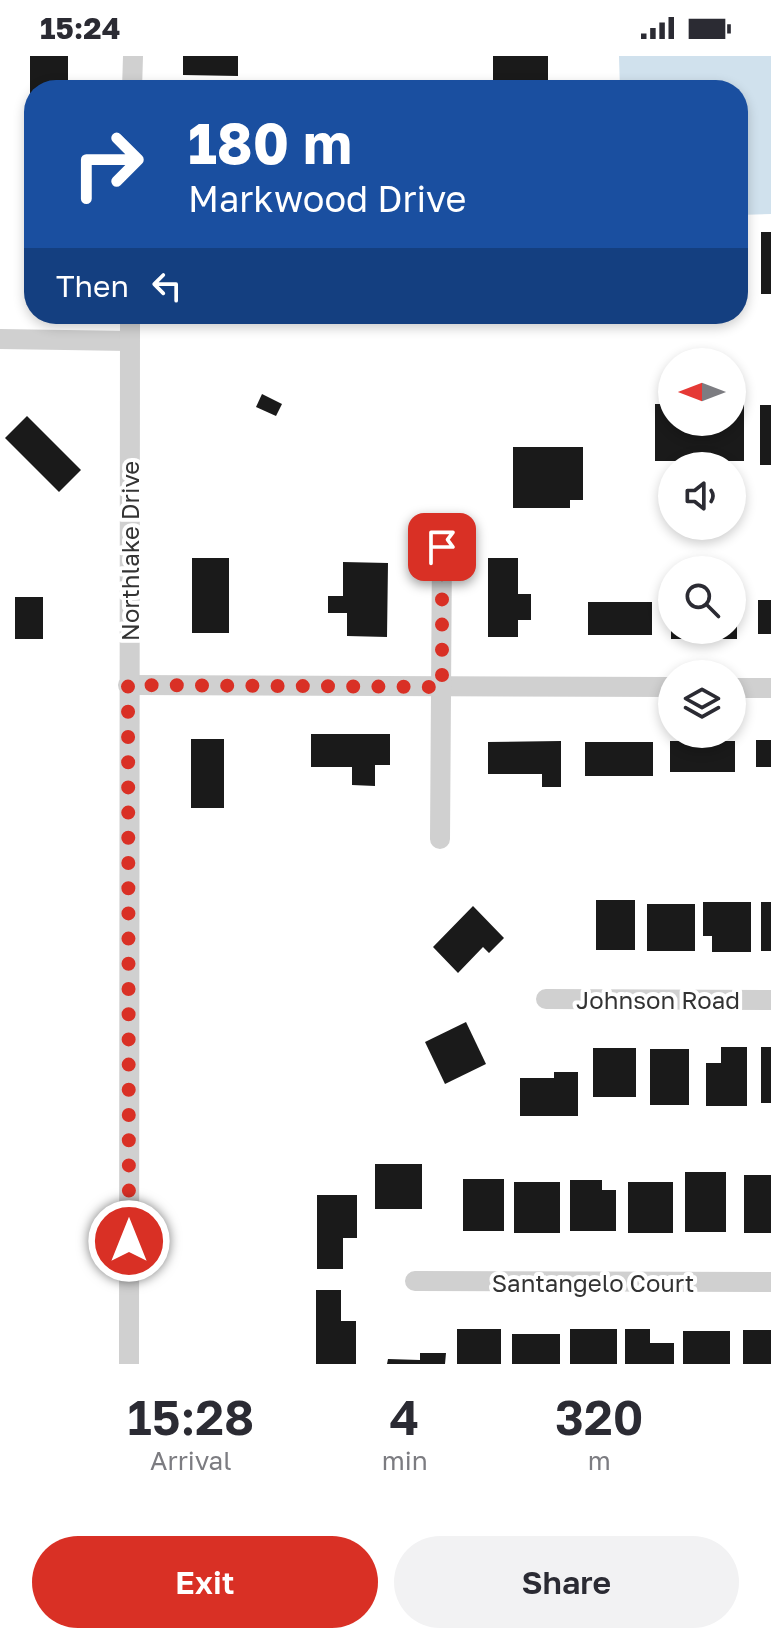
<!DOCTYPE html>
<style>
body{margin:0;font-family:"Golos Text",sans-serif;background:#f2f2f3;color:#2b2b33;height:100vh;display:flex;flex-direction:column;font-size:30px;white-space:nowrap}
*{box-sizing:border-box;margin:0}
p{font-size:26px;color:#7c7c81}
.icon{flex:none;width:44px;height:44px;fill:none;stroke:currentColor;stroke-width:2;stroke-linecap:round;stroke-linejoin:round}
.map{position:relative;height:1308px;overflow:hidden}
.side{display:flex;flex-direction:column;background:#fff;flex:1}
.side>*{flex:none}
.top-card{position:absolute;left:24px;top:24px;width:724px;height:244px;border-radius:32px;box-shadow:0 4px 12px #0003;background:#1a4fa0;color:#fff;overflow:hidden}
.needle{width:52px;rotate:270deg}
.controls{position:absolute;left:658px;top:292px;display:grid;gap:16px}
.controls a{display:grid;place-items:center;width:88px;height:88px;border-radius:50%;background:#fff;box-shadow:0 4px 12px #0003;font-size:40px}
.pin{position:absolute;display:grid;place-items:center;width:68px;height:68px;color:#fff;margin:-34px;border-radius:16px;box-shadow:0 4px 12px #0006}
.me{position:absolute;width:88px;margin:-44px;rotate:0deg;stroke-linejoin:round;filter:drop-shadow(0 0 6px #0008)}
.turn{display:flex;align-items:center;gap:28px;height:168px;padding:0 32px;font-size:36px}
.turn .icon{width:104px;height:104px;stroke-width:2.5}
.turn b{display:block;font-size:56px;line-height:68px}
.then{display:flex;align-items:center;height:76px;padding:0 32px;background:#0003;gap:16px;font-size:30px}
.eta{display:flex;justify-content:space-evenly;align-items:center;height:136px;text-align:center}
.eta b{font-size:48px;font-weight:600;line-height:56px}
.action{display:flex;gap:16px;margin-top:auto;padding:16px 32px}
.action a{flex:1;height:92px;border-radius:48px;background:#d93025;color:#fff;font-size:32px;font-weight:600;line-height:92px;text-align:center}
.action a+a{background:#f2f2f3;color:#2b2b33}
.status{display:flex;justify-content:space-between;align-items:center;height:56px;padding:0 40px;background:#fff;direction:ltr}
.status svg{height:22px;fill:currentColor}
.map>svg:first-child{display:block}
</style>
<div class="status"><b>15:24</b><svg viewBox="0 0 49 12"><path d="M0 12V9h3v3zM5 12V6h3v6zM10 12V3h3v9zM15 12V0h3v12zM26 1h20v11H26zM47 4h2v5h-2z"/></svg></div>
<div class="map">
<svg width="771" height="1308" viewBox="0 0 771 1308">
<rect width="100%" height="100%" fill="#fff"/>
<polygon fill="#d0e1ed" points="619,0 771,0 771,158 738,159 738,34 620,34"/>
<g fill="#1a1a1a">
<polygon points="30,0 68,0 68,34 34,34 34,39 30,39"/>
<polygon points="183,0 238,0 238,20 183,19"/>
<rect x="493" y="0" width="55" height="33"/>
<rect x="29" y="63" width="5" height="55"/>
<rect x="738" y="175" width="7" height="62"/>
<rect x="761" y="176" width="10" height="62"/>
<polygon points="262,338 282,348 276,360 256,351"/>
<polygon points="655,348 672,348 672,366 732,366 732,348 744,348 744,405 655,405"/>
<rect x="760" y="349" width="11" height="60"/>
<polygon points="27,360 81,414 59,436 5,382"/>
<polygon points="513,391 583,391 583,444 570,444 570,452 513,452"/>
<rect x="192" y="502" width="37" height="75"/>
<polygon points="488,502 518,502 518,538 531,538 531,564 518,564 518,581 488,581"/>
<polygon points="343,506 388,507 387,581 347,580 347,557 328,557 328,540 343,540"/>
<rect x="15" y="541" width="28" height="42"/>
<rect x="758" y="544" width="13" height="34"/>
<rect x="588" y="546" width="64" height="33"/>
<polygon points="732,548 737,548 737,583 671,583 671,574 732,574"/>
<polygon points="311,678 390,678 390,709 375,709 375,730 352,729 352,711 311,711"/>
<rect x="191" y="683" width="33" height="69"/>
<rect x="756" y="684" width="15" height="27"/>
<polygon points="561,685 561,731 542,731 542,718 488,718 488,686"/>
<rect x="670" y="685" width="65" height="31"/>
<rect x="585" y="686" width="68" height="34"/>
<rect x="596" y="844" width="39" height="50"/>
<polygon points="703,846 751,846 751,896 712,896 712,880 703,880"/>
<rect x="761" y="846" width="10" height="49"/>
<rect x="647" y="848" width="48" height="47"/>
<polygon points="473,850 504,882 489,897 483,891 458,917 433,891"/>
<polygon points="466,966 486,1008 445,1028 425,986"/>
<polygon points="721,991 747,991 747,1050 706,1050 706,1007 721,1007"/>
<rect x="761" y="991" width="10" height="56"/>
<rect x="593" y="992" width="43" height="49"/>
<rect x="650" y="993" width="39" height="56"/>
<polygon points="554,1016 578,1016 578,1060 520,1060 520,1022 554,1022"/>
<rect x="375" y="1108" width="47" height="45"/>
<rect x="685" y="1116" width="41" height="60"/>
<rect x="744" y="1119" width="27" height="58"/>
<rect x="463" y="1123" width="41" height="52"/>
<polygon points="570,1124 602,1124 602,1134 616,1134 616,1175 570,1175"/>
<rect x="514" y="1126" width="46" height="51"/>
<rect x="628" y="1126" width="45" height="51"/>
<polygon points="317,1139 357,1139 357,1182 343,1182 343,1213 317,1213"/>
<polygon points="316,1234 341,1234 341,1265 356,1265 356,1308 316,1308"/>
<rect x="457" y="1273" width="44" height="35"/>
<rect x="570" y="1273" width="47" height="35"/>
<polygon points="625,1273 650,1273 650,1287 674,1287 674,1308 625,1308"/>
<rect x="743" y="1274" width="28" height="34"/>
<rect x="683" y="1275" width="47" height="33"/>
<rect x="512" y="1278" width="48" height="30"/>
<polygon points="420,1297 446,1297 445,1308 387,1308 388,1303 420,1304"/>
</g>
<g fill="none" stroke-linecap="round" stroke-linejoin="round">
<g stroke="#d0d0d0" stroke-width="20">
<polyline points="132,34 133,0"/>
<polyline points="0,283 130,285"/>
<polyline points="128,629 672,631"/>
<polyline points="732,632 771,632"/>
<polyline points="440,783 442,491"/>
<polyline points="546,943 771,944"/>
<polyline points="415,1225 771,1226"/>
<polyline points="129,1308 130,258"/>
</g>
</g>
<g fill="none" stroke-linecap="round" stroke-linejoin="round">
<polyline stroke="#d93025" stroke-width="14" stroke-dasharray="0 25.2" points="129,1185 128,629 442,631 442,491"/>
</g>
<g text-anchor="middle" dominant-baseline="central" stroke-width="8" stroke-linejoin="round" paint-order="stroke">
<g font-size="24" fill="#333" stroke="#fff">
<text transform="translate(129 495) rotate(-90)">Northlake Drive</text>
<text x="658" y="943">Johnson Road</text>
<text x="593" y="1226">Santangelo Court</text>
</g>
</g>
</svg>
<div class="controls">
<a><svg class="needle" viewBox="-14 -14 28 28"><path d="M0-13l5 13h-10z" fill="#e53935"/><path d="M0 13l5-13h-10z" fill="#7c7c81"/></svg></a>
<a><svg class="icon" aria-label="sound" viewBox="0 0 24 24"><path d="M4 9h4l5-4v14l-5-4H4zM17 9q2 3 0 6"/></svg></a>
<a><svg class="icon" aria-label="search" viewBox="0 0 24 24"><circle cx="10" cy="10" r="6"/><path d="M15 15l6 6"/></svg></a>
<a><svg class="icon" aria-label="layers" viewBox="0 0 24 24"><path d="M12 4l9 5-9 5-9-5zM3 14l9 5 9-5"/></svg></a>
</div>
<div class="pin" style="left:442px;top:491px;background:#d93025"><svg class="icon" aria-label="arrive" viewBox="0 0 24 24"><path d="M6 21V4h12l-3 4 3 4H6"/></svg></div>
<svg class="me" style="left:129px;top:1185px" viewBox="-20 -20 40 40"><circle r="17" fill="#d93025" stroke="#fff" stroke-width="3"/><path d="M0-11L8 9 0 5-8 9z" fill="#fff"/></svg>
<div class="top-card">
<div class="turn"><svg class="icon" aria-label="right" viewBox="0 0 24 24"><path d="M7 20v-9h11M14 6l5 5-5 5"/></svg><div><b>180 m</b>Markwood Drive</div></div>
<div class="then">Then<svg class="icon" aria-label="left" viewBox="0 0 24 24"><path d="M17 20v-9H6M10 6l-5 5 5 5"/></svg></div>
</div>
</div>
<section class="side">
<div class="eta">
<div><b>15:28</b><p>Arrival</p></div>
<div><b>4</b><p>min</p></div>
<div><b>320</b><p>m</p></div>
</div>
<div class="action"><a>Exit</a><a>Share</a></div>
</section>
